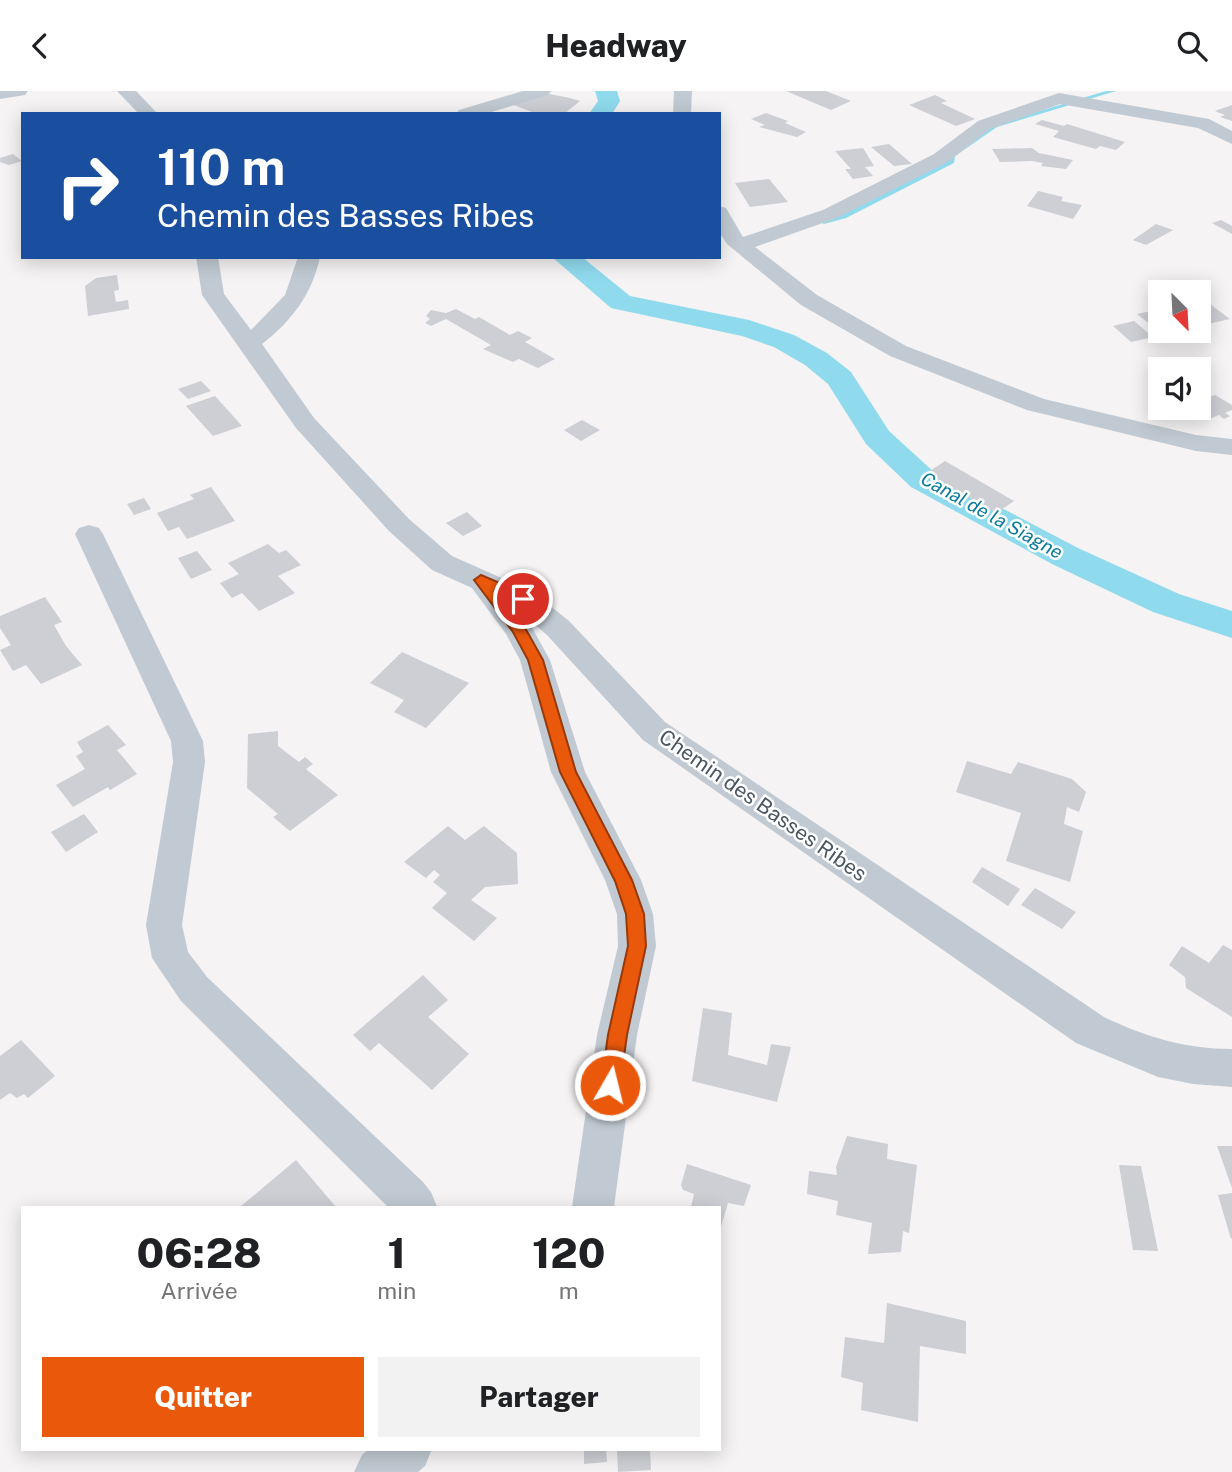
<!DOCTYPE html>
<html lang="fr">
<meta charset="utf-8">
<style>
body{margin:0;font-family:"Public Sans",sans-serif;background:#f2f2f2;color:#202124;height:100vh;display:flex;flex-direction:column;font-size:26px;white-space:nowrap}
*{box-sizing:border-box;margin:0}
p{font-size:23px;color:#757577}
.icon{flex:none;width:38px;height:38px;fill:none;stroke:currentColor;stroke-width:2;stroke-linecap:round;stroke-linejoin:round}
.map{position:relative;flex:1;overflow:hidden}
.sheet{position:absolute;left:21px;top:1115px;width:700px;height:245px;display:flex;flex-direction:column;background:#fff;border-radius:0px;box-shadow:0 4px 18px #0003}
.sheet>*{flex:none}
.guide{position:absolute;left:21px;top:21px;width:700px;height:147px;border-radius:0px;box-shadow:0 4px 18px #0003;background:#1a4fa0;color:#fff;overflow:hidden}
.needle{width:46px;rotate:156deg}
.controls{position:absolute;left:1148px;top:189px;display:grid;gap:14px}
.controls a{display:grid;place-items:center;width:63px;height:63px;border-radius:0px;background:#fff;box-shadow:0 4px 18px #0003;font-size:35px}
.pin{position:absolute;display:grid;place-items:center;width:60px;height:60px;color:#fff;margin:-30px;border:4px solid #fff;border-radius:50%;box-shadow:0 2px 7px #0007}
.me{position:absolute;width:77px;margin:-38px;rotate:8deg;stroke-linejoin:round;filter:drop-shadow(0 0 5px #0008)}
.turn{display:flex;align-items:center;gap:24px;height:147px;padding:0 21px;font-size:32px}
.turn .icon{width:91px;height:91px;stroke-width:2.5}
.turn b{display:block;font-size:49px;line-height:60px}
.eta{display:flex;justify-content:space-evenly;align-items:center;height:119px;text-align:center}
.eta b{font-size:42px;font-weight:800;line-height:49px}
.action{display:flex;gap:14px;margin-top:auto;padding:14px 21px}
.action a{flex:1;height:80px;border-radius:0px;background:#ea580c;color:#fff;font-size:28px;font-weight:800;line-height:80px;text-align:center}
.action a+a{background:#f2f2f2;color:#202124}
header{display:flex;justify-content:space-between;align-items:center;height:91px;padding:0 21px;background:#fff;font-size:32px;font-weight:800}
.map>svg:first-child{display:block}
</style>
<header><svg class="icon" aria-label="back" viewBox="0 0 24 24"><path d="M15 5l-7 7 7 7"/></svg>Headway<svg class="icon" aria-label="search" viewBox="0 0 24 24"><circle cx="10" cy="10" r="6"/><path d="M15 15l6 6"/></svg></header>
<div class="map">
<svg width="1232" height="1381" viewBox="0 0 1232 1381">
<rect width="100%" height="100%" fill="#f5f3f3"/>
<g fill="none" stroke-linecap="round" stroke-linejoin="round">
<polygon fill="#90daee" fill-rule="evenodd" points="1106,0 1116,0 997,36 955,65 954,72 846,127 824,133 820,131 840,123 948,70 950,63 993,34"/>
<g fill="#90daee" fill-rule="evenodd">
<polygon points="595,0 617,0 620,10 612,23 589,23 598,10"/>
<polygon points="552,166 582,166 630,205 749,229 794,244 827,262 851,281 889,340 935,382 1078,457 1179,503 1232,520 1232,547 1153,521 1052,473 911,396 866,353 828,293 805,274 774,256 742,245 611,217"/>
</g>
</g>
<g fill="#cdcfd5">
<polygon points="786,0 826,0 851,10 831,19"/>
<polygon points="544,2 570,7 580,10 564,23 537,23 511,13"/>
<polygon points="935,4 947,10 941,12 975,28 956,35 909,14"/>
<polygon points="1232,14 1232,30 1220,26 1225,24 1215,20"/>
<polygon points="766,22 788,30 785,32 806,41 797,46 759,36 765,34 751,28"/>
<polygon points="1042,29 1064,35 1067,33 1125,51 1116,59 1100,55 1096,58 1053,46 1059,40 1035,33"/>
<polygon points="889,53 912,73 894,75 871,56"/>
<polygon points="863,57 874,75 865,76 873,85 853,88 845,78 851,78 835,60"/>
<polygon points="1032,57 1039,62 1073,69 1066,78 1041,75 1043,72 1032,70 1000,71 992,58"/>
<polygon points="13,63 22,70 9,74 0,71 0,67"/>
<polygon points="769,88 788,111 750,116 735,92"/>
<polygon points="1038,100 1063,106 1061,110 1082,114 1073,128 1027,115"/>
<polygon points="1221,129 1232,135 1232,143 1212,132"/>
<polygon points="1156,133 1173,139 1146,154 1133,149"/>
<polygon points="117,184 119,199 114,200 116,211 128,209 129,218 88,225 85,195 96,187"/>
<polygon points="1203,208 1230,228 1199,235 1199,209"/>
<polygon points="456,218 475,228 479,226 510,244 518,240 532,247 525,251 555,268 538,277 519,268 513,271 483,258 491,254 446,228 431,235 425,232 430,228 426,225 431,219 446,222"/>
<polygon points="1160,218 1160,240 1171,241 1162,243 1137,223"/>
<polygon points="1134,230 1153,246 1131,251 1113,235"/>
<polygon points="201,290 211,300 188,308 178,298"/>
<polygon points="1215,304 1232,314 1232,319 1225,322 1230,325 1224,328 1219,324 1207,329 1188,317 1199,317 1199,310"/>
<polygon points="215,305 242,335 213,345 186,315"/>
<polygon points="582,329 600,339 581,350 564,339"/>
<polygon points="945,370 1014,410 996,422 927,382"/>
<polygon points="211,396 235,430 187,448 179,436 168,440 157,422 194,408 190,404"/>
<polygon points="144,407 151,418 134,424 127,413"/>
<polygon points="467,421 482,435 463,445 446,432"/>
<polygon points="268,453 279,462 286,459 301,474 278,485 295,502 259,520 242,502 232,507 220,492 239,483 228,472"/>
<polygon points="197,460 212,479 191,488 178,467"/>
<polygon points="45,506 62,531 54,534 66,555 82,574 41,593 26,574 13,580 0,559 11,554 0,537 0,525"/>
<polygon points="402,561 469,592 426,637 394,621 404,609 370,592"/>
<polygon points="108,634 126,654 117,659 137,683 110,699 108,696 73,716 56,694 85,678 76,665 83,661 77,651"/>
<polygon points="278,640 278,655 299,671 305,666 313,673 306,678 338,704 290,740 273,726 278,723 247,697 248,643"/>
<polygon points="967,670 1011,683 1018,671 1072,688 1086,701 1079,721 1067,716 1064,733 1083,740 1070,791 1006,770 1021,722 956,701"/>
<polygon points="84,723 98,741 66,761 51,741"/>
<polygon points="448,735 465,749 484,735 517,762 518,793 485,796 471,809 497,827 474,850 432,817 447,802 433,791 440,784 434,779 426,787 404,771"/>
<polygon points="982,776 1020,798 1008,815 972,791"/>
<polygon points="1035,797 1076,821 1062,838 1021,814"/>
<polygon points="1223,854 1232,859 1232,926 1186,897 1185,886 1169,874 1182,855 1209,872"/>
<polygon points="423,884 448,909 428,926 469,963 432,999 379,952 370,960 353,944"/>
<polygon points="703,917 732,922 728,964 767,974 771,953 791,956 777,1011 692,990"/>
<polygon points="21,949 55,985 28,1007 24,1003 17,1007 10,1002 0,1009 0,965"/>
<polygon points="847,1045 888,1053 887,1068 917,1074 909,1142 903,1140 901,1161 868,1163 872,1132 836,1124 838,1110 807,1103 809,1080 837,1084 836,1076"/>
<polygon points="1217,1055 1232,1055 1232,1097"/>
<polygon points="296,1069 336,1116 240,1116"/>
<polygon points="687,1073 751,1094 744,1115 728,1112 720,1139 719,1116 691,1116 694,1103 683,1099 681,1094"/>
<polygon points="1119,1074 1141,1075 1158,1160 1133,1159"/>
<polygon points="1232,1102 1232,1147 1231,1148 1218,1104"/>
<polygon points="887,1212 966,1230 966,1263 920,1255 918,1331 861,1319 863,1292 841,1286 845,1246 884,1252"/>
<polygon points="584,1358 606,1358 607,1371 584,1373"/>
<polygon points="617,1358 650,1358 651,1379 618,1381"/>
</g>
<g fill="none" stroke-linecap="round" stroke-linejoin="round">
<g fill="#c1cad2" fill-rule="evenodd">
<polygon points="0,0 28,0 25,4 0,8"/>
<polygon points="117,0 136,0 158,23 139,23"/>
<polygon points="523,0 551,0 548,4 485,23 456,23 459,19"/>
<polygon points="674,0 692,0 691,23 673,23"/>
<polygon points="1059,2 1209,28 1232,40 1232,53 1198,37 1060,13 990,38 948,71 837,127 755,156 817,204 906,255 1044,308 1196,344 1232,348 1232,364 1196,360 1027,319 890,265 801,214 727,153 719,141 719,115 726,117 743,146 823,119 934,63 978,30"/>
<path d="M196 166H218L224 203 251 239 285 204 298 166H320C312 203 292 230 262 253L314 327 409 428 452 465 533 501 569 530 665 631 1104 926C1146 946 1185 958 1232 958V996L1193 993 1158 986 1076 952 643 649 547 544 526 526 550 569 585 681 641 789 653 823 656 855 637 944 614 1116H572L597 944 618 855 617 823 605 789 551 681 520 569 506 543 472 497 432 479 389 440 296 337 202 204Z"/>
<polygon points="89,434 99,437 103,443 203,650 205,671 182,834 188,861 207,886 423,1091 431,1101 437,1116 388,1116 181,910 152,867 146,834 173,671 171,650 75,443 79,437"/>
<polygon points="369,1358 432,1358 425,1375 418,1381 354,1381 362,1364"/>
</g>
</g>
<polygon fill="#ea580c" stroke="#983908" stroke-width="2" points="481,484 528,504 530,508 523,512 499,502 524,535 543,569 576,681 632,789 644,823 646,855 627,944 620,994 617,1000 610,1003 603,1000 601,994 608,944 628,855 626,823 615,790 560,681 528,569 513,541 474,489"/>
<g text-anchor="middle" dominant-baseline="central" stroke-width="5" stroke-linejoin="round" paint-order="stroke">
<g font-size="19" font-style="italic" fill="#0c7c9b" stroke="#fff">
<text transform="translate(992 424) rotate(29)">Canal de la Siagne</text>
</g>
<g font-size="21" fill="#4a5661" stroke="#fff">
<text transform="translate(763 714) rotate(35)">Chemin des Basses Ribes</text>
</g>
</g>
</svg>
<div class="controls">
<a><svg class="needle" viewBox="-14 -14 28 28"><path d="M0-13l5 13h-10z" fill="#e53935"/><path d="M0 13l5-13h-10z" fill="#757577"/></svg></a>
<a><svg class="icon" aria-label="sound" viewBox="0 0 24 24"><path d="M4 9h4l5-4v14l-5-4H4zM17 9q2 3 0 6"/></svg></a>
</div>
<div class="pin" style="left:523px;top:508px;background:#d93025"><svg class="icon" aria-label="arrive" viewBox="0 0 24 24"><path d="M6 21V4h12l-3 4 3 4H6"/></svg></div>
<svg class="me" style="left:610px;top:994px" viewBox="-20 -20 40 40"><circle r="17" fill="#ea580c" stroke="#fff" stroke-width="3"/><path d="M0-11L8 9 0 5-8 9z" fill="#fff"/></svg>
<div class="guide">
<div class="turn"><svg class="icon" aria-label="right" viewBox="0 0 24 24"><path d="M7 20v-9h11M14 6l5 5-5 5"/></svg><div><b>110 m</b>Chemin des Basses Ribes</div></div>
</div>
<section class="sheet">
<div class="eta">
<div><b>06:28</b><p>Arrivée</p></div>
<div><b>1</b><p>min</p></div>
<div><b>120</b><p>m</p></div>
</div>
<div class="action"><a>Quitter</a><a>Partager</a></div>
</section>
</div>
